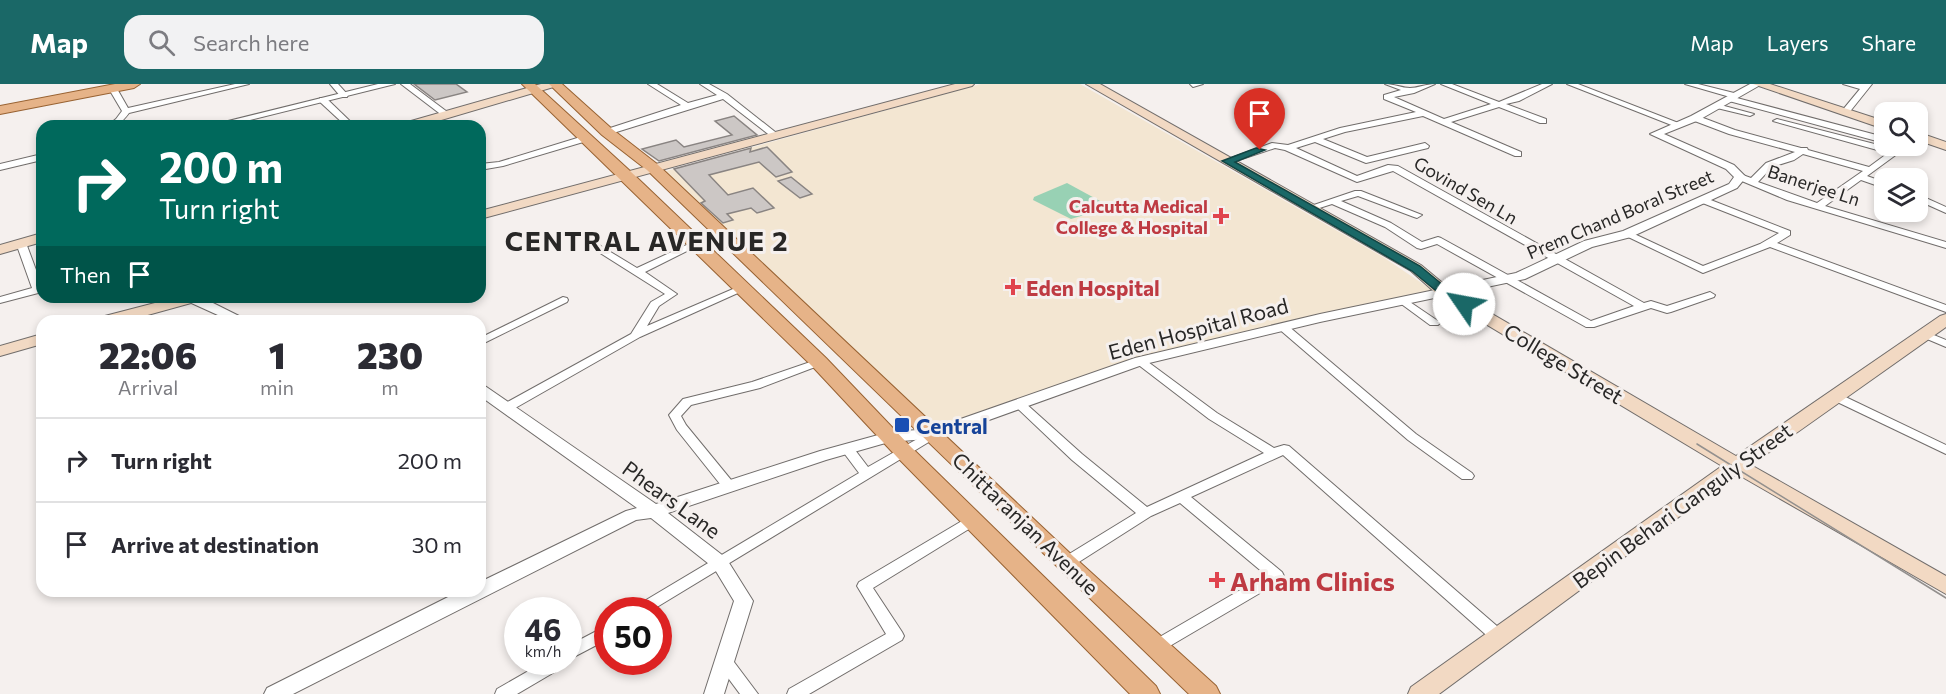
<!DOCTYPE html>
<style>
body{margin:0;font-family:Commissioner,sans-serif;background:#f2f2f3;color:#2b2b33;height:100vh;display:flex;flex-direction:column;font-size:22px;white-space:nowrap}
*{box-sizing:border-box;margin:0}
p{font-size:20px;color:#7c7c81}
.icon{flex:none;width:33px;height:33px;fill:none;stroke:currentColor;stroke-width:2;stroke-linecap:round;stroke-linejoin:round}
.map{position:relative;flex:1;overflow:hidden}
.side{position:absolute;left:36px;top:231px;width:450px;height:282px;display:flex;flex-direction:column;background:#fff;border-radius:18px;box-shadow:0 3px 9px #0003}
.side>*{flex:none}
.hud{position:absolute;left:36px;top:36px;width:450px;height:183px;border-radius:18px;box-shadow:0 3px 9px #0003;background:#00695c;color:#fff;overflow:hidden}
.buttons{position:absolute;left:1874px;top:18px;display:grid;gap:12px}
.buttons a{display:grid;place-items:center;width:54px;height:54px;border-radius:12px;background:#fff;box-shadow:0 3px 9px #0003;font-size:30px}
.speed{position:absolute;left:504px;top:513px;display:flex;gap:12px;font-size:30px;font-weight:700;text-align:center}
.speed>*{display:grid;place-content:center;width:78px;height:78px;border-radius:50%;background:#fff;box-shadow:0 3px 9px #0003;line-height:1}
.speed small{font-size:15px;font-weight:400}
.speed .limit{border:9px solid #d22;background:#fff;color:#111}
.pin{position:absolute;display:grid;place-items:center;width:51px;height:51px;color:#fff;margin:-62px -26px;border-radius:50% 50% 50% 0;rotate:-45deg;box-shadow:0 0 6px #0007}
.pin .icon{rotate:45deg}
.me{position:absolute;width:66px;margin:-33px;rotate:303deg;stroke-linejoin:round;filter:drop-shadow(0 0 4px #0008)}
.turn{display:flex;align-items:center;gap:21px;height:126px;padding:0 24px;font-size:27px}
.turn .icon{width:78px;height:78px;stroke-width:2.5}
.turn b{display:block;font-size:42px;line-height:51px}
.then{display:flex;align-items:center;height:57px;padding:0 24px;background:#0003;gap:12px;font-size:22px}
.eta{display:flex;justify-content:space-evenly;align-items:center;height:102px;text-align:center}
.eta b{font-size:36px;font-weight:800;line-height:42px}
ul{padding:0;list-style:none}
li{display:flex;align-items:center;gap:18px;height:84px;padding:0 24px;border-top:2px solid #e1e1e2}
li div{flex:1}
li b{display:block;font-size:22px}
li em{font-style:normal}
header{display:flex;align-items:center;gap:36px;box-sizing:border-box;height:84px;padding:0 30px;background:#1a6867;color:#fff}
header strong{font-size:28px}
nav{display:flex;gap:33px;margin-inline-start:auto;font-size:21px}
.search{width:420px;height:54px;background:#f2f2f3;display:flex;align-items:center;gap:15px;box-sizing:border-box;padding:0 21px;border-radius:18px;color:#7c7c81;font-size:22px}
.map>svg:first-child{display:block}
</style>
<header>
<strong>Map</strong>
<div class="search"><svg class="icon" aria-label="search" viewBox="0 0 24 24"><circle cx="10" cy="10" r="6"/><path d="M15 15l6 6"/></svg>Search here</div>
<nav><a>Map</a><a>Layers</a><a>Share</a></nav>
</header>
<div class="map">
<svg width="1946" height="610" viewBox="0 0 1946 610">
<rect width="100%" height="100%" fill="#f5f0ee"/>
<polygon fill="#f3e6d2" points="981,0 1080,0 1383,173 1435,208 1122,281 938,347 663,88"/>
<polygon fill="#98d1b4" points="1067,99 1111,123 1071,135 1033,116 1034,113"/>
<g fill="#ccc7c5" stroke="#898482" stroke-width="1.5">
<polygon points="414,0 456,0 467,8 435,16"/>
<polygon points="734,32 757,51 659,77 642,65 676,56 684,63 732,51 715,37"/>
<polygon points="767,63 792,88 776,93 759,78 709,91 728,111 753,104 774,124 757,129 751,124 727,130 733,136 723,139 701,119 705,117 674,85 751,64 750,68"/>
<polygon points="791,93 812,110 800,114 778,97"/>
</g>
<g fill="none" stroke-linecap="round" stroke-linejoin="round">
<defs>
<g id="minor">
<path d="M235 0H249L129 29C122 38 119 42 107 42L116 35 122 27 109 5 110 3H116L128 24Z"/>
<polygon points="330,0 338,0 348,11 347,13 341,13"/>
<polygon points="401,0 410,0 450,30 443,32"/>
<polygon points="648,0 657,0 688,19 717,11 700,0 709,0 727,10 779,51 772,53 723,15 610,50 604,50 604,46 681,21"/>
<polygon points="1190,0 1203,0 1193,3"/>
<path d="M1385 0C1394 0 1402 4 1410 4 1418 4 1426 0 1435 0L1414 9 1394 13 1444 35 1491 20 1441 0H1452L1499 18 1542 0H1552L1519 17 1506 20 1546 35V39H1540L1499 23 1451 38 1521 68V72H1515L1423 32 1345 48 1323 55 1367 73 1425 59 1429 62 1428 64 1366 79 1315 58 1296 64 1357 92 1388 81 1398 82 1644 219 1651 217 1667 222 1710 208 1715 211 1714 213 1671 228 1667 229 1651 224 1594 243H1586L1437 160 1421 165 1417 164 1385 143 1332 120 1310 127 1305 124 1355 107H1361L1422 131 1417 134 1414 133 1358 112 1341 117 1391 139 1422 158 1438 153 1441 154 1591 237 1634 222 1393 87 1357 98 1285 66 1275 64 1230 79 1223 77 1272 59 1288 61 1340 44 1416 28 1384 15V11L1401 6Z"/>
<polygon points="1567,0 1578,0 1681,40 1674,42"/>
<polygon points="1685,0 1698,0 1738,10 1739,12 1737,14 1884,53 1884,59 1729,17 1728,15 1730,13"/>
<polygon points="1843,0 1872,0 1848,30 1845,30 1841,28 1860,5"/>
<polygon points="320,14 326,14 355,42 346,42 320,18"/>
<polygon points="1717,20 1754,30 1750,32 1717,24"/>
<path d="M1692 32H1698L1735 46 1801 64H1807L1808 66 1869 83 1888 69 1773 37 1777 35 1894 65 1899 62H1908L1867 92 1884 98V104L1861 96 1825 122 1946 158V164L1787 116 1737 95V91L1740 90 1751 94 1766 79 1795 68 1729 50 1692 36ZM1803 70 1863 87 1817 119 1758 98 1772 83 1794 76Z"/>
<polygon points="587,51 591,54 590,56 503,82 480,86 480,80 499,78"/>
<polygon points="1917,110 1946,123 1946,129 1917,116"/>
<polygon points="1703,113 1790,147 1790,151 1777,159 1946,221 1946,228 1770,163 1703,189 1622,150 1624,148 1630,148 1703,182 1760,160 1779,149 1700,118 1700,114"/>
<polygon points="589,155 637,184 693,158 699,158 701,160 645,188 677,210 659,222 647,242 740,202 748,202 749,204 640,253 510,327 502,327 500,324 502,321 631,250 651,218 665,210 586,160 586,156"/>
<polygon points="21,156 26,159 42,202 42,208 0,219 0,213 32,204 16,159"/>
<polygon points="563,213 567,214 568,216 567,218 480,261 480,254"/>
<polygon points="1404,214 1438,237 1440,239 1438,241 1430,241 1400,219 1399,217 1400,215"/>
<polygon points="1283,240 1287,241 1416,350 1472,389 1474,392 1472,395 1462,395 1408,356 1279,245 1277,243 1279,241"/>
<polygon points="1924,247 1946,256 1946,263 1920,252 1918,250 1920,248"/>
<polygon points="1140,274 1144,275 1217,329 1274,364 1284,361 1289,362 1505,549 1507,553 1505,557 1499,559 1493,557 1283,371 1191,413 1282,488 1284,492 1282,496 1163,566 1157,568 1151,566 1149,562 1151,558 1266,491 1180,419 1151,432 1071,483 1066,484 1061,483 1059,479 1061,475 1136,429 1072,376 1014,321 1020,317 1024,318 1082,370 1147,423 1264,369 1209,335 1136,279 1134,277 1136,275"/>
<polygon points="819,275 823,276 825,278 823,280 760,304 691,321 681,332 686,341 736,402 734,405 724,405 677,346 669,331 683,315 752,298"/>
<polygon points="1835,308 1946,361 1946,370 1831,315 1829,312 1831,309"/>
<polygon points="933,346 937,347 939,350 937,353 652,526 634,526 636,522 859,389 841,365 842,362 852,362 868,383"/>
<polygon points="972,431 977,432 979,436 977,440 873,504 902,548 904,552 902,556 809,610 787,610 789,605 886,550 857,502 859,498"/>
<polygon points="608,541 608,555 568,576 568,562"/>
<polygon points="725,572 731,574 758,610 740,610 717,579 719,574"/>
<polygon points="544,578 565,578 563,583 517,610 495,610 497,605"/>
</g>
<g id="tertiary">
<polygon points="378,0 395,0 226,42 208,42"/>
<polygon points="1750,0 1762,0 1699,36 1664,50 1734,81 1746,93 1737,104 1631,153 1592,163 1525,195 1320,238 1145,280 939,354 889,358 826,376 668,429 726,474 753,517 724,610 704,610 734,517 714,484 651,434 636,436 293,610 264,610 267,604 460,507 480,507 480,498 626,427 637,424 480,312 480,300 485,302 656,420 820,367 889,348 932,345 1135,274 1320,230 1516,189 1584,157 1623,147 1729,100 1734,93 1726,85 1650,50 1691,32"/>
<polygon points="42,70 42,76 0,86 0,80"/>
<polygon points="186,213 201,213 249,237 231,237 187,217"/>
</g>
<g id="secondary">
<polygon points="541,0 559,0 557,2 421,42 402,42 404,39"/>
<polygon points="955,0 974,0 972,2 480,135 480,127"/>
<polygon points="1086,0 1100,0 1421,181 1451,206 1736,372 1940,232 1946,230 1946,243 1751,381 1946,492 1946,510 1737,390 1439,610 1408,610 1411,603 1722,382 1439,212 1411,187"/>
<polygon points="1753,0 1770,0 1884,37 1884,45"/>
<polygon points="1917,48 1946,58 1946,66 1917,56"/>
<polygon points="42,149 42,158 0,170 0,161"/>
<polygon points="178,213 204,213 202,216 126,237 99,237 101,233"/>
<polygon points="42,250 42,260 0,272 0,262"/>
</g>
<g id="primary">
<polygon points="115,0 140,0 134,4 0,30 0,22"/>
<polygon points="522,0 535,0 630,87 826,274 911,363 1156,602 1160,610 1130,610 897,373 812,282"/>
<polygon points="549,0 562,0 612,45 657,80 1074,473 1216,602 1220,610 1189,610 647,86 602,51"/>
</g>
</defs>
<use href="#minor" stroke="#716d6b" stroke-width="2"/>
<use href="#tertiary" stroke="#716d6b" stroke-width="2"/>
<use href="#secondary" stroke="#716d6b" stroke-width="2"/>
<use href="#primary" stroke="#986232" stroke-width="2"/>
<use href="#minor" fill="#fff" fill-rule="evenodd"/>
<use href="#tertiary" fill="#fff" fill-rule="evenodd"/>
<use href="#secondary" fill="#f2d9c3" fill-rule="evenodd"/>
<use href="#primary" fill="#e6b388" fill-rule="evenodd"/>
<polyline stroke="#93908e" stroke-width="1.5" points="1697,360 1946,514"/>
</g>
<polygon fill="#1a6867" stroke="#114443" stroke-width="1.5" points="1256,64 1265,66 1235,78 1420,182 1449,206 1469,217 1469,223 1460,223 1441,211 1412,187 1222,77"/>
<g fill="#e0444e" stroke="#f5f0ee" stroke-width="2">
<path d="M1218 123h6v6h6v6h-6v6h-6v-6h-6v-6h6z"/>
<path d="M1010 194h6v6h6v6h-6v6h-6v-6h-6v-6h6z"/>
<path d="M1214 487h6v6h6v6h-6v6h-6v-6h-6v-6h6z"/>
</g>
<rect fill="#1a4fb4" stroke="#f5f0ee" stroke-width="2" x="894" y="333" width="16" height="16" rx="3"/>
<g text-anchor="middle" dominant-baseline="central" stroke-width="6" stroke-linejoin="round" paint-order="stroke">
<g font-size="18" fill="#282726" stroke="#f5f0ee">
<text transform="translate(1814 101) rotate(18)">Banerjee Ln</text>
<text transform="translate(1466 106) rotate(30)">Govind Sen Ln</text>
<text transform="translate(1620 130) rotate(-23)">Prem Chand Boral Street</text>
</g>
<g font-size="18" font-weight="bold" fill="#be3a42" stroke="#f5f0ee" text-anchor="end">
<text x="1208" y="122">Calcutta Medical<tspan x="1208" dy="21">College &amp; Hospital</tspan></text>
</g>
<g font-size="21" font-weight="bold" fill="#be3a42" stroke="#f5f0ee" text-anchor="start">
<text x="1026" y="203">Eden Hospital</text>
</g>
<g font-size="21" fill="#282726" stroke="#f5f0ee">
<text transform="translate(1198 244) rotate(-15)">Eden Hospital Road</text>
<text transform="translate(1564 279) rotate(31)">College Street</text>
<text transform="translate(672 415) rotate(36)">Phears Lane</text>
<text transform="translate(1682 421) rotate(-36)">Bepin Behari Ganguly Street</text>
<text transform="translate(1026 439) rotate(44)">Chittaranjan Avenue</text>
</g>
<g font-size="21" font-weight="bold" fill="#164399" stroke="#f5f0ee" text-anchor="start">
<text x="916" y="341">Central</text>
</g>
<g font-size="26" font-weight="bold" fill="#be3a42" stroke="#f5f0ee" text-anchor="start">
<text x="1230" y="496">Arham Clinics</text>
</g>
<g font-size="27" font-weight="bold" letter-spacing="1.5" fill="#282726" stroke="#f5f0ee">
<text x="647" y="156">CENTRAL AVENUE 2</text>
</g>
</g>
</svg>
<div class="buttons">
<a><svg class="icon" aria-label="search" viewBox="0 0 24 24"><circle cx="10" cy="10" r="6"/><path d="M15 15l6 6"/></svg></a>
<a><svg class="icon" aria-label="layers" viewBox="0 0 24 24"><path d="M12 4l9 5-9 5-9-5zM3 14l9 5 9-5"/></svg></a>
</div>
<div class="speed"><div>46<small>km/h</small></div><div class="limit">50</div></div>
<div class="pin" style="left:1260px;top:66px;background:#d93025"><svg class="icon" aria-label="arrive" viewBox="0 0 24 24"><path d="M6 21V4h12l-3 4 3 4H6"/></svg></div>
<svg class="me" style="left:1464px;top:220px" viewBox="-20 -20 40 40"><circle r="19" fill="#fff"/><path d="M0-13L10 11 0 6-10 11z" fill="#1a6867"/></svg>
<div class="hud">
<div class="turn"><svg class="icon" aria-label="right" viewBox="0 0 24 24"><path d="M7 20v-9h11M14 6l5 5-5 5"/></svg><div><b>200 m</b>Turn right</div></div>
<div class="then">Then<svg class="icon" aria-label="arrive" viewBox="0 0 24 24"><path d="M6 21V4h12l-3 4 3 4H6"/></svg></div>
</div>
<section class="side">
<div class="eta">
<div><b>22:06</b><p>Arrival</p></div>
<div><b>1</b><p>min</p></div>
<div><b>230</b><p>m</p></div>
</div>
<ul>
<li><svg class="icon" aria-label="right" viewBox="0 0 24 24"><path d="M7 20v-9h11M14 6l5 5-5 5"/></svg><div><b>Turn right</b></div><em>200 m</em></li>
<li><svg class="icon" aria-label="arrive" viewBox="0 0 24 24"><path d="M6 21V4h12l-3 4 3 4H6"/></svg><div><b>Arrive at destination</b></div><em>30 m</em></li>
</ul>
</section>
</div>
